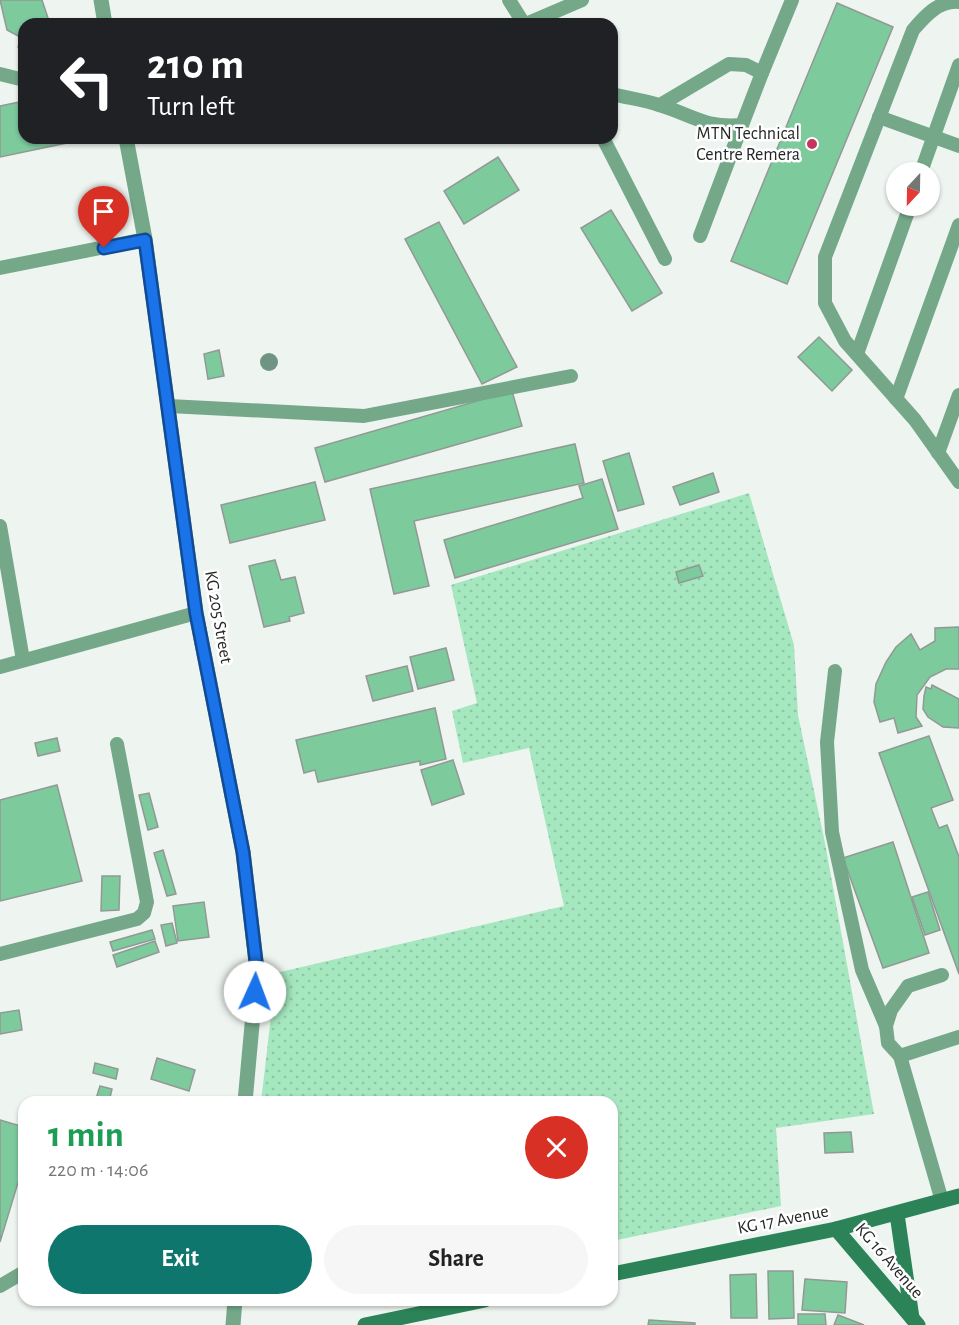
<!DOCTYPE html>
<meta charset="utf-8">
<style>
body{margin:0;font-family:"Alegreya Sans",sans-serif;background:#f6f6f6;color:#222;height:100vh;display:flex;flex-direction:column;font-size:22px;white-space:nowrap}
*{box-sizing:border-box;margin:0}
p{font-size:20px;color:#767676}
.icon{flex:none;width:33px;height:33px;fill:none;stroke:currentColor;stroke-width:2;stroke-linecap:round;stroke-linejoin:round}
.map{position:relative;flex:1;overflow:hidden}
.panel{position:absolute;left:18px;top:1096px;width:600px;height:210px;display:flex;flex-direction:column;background:#fff;border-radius:18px;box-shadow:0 2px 4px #0004}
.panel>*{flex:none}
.hud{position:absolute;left:18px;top:18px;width:600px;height:126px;border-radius:18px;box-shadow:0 2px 4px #0004;background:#202124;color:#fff;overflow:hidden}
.needle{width:39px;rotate:202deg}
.controls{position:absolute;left:886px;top:162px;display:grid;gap:12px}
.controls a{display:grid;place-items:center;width:54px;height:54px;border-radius:50%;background:#fff;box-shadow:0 2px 4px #0004;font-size:30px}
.pin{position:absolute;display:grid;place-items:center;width:51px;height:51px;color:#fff;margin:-62px -26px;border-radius:50% 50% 50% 0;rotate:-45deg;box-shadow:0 0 6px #0007}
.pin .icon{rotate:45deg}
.me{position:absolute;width:66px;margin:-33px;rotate:2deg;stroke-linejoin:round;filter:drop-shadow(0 0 4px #0008)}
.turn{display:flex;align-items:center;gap:21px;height:126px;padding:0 30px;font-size:27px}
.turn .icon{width:78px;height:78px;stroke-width:2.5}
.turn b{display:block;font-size:42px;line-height:51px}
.round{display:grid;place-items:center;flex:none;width:63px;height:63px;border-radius:32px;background:#f6f6f6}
.overview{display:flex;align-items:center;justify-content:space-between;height:102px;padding:0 30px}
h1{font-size:36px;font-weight:600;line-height:45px;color:#1e9e55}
.action{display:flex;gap:12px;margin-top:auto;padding:12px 30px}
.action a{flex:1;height:69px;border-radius:36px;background:#0f766e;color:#fff;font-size:24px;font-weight:600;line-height:69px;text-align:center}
.action a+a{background:#f6f6f6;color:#222}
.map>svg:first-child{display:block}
</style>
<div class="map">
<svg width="959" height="1325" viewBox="0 0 959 1325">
<defs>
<pattern id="green-dots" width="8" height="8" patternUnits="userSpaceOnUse" patternTransform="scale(1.5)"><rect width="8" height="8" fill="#a5e7bf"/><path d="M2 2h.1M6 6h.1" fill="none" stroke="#8ec6a4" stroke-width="1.8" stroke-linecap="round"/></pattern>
</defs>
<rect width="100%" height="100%" fill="#eef4f0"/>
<polygon fill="url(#green-dots)" points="749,493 794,645 798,715 825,843 874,1114 776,1128 781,1206 612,1241 612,1102 261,1102 276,973 564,906 529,748 463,763 452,711 477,703 451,585"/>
<g fill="#7dca9d" stroke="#929995" stroke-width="1.5">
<polygon points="0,0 42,0 50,24 24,24 24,50 18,47 22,38 7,30"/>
<polygon points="837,3 893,27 787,284 731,261"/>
<polygon points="24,101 24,138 91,138 0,157 0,106"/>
<polygon points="498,157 519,190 464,224 444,191"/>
<polygon points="611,210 662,293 632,311 581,228"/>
<polygon points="439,222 517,367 482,384 405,239"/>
<polygon points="819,337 852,370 832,391 798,357"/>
<polygon points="219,350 224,376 208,379 204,354"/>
<polygon points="512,391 522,426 325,482 315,448"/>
<polygon points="575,444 584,483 414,521 429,586 394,594 370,489"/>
<polygon points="629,453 644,504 618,511 603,461"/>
<polygon points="713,473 719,492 680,505 673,487"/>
<polygon points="602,479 618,529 455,578 444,540 583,498 579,486"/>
<polygon points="315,482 325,520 230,543 221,505"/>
<polygon points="275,560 281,580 295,577 304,613 289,617 290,621 264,627 249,566"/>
<polygon points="699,565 703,576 679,583 676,572"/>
<polygon points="959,627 959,669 946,669 930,677 917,695 916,717 922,726 898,733 894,718 880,722 874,702 876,684 886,662 896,647 911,634 920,650 935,641 935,628"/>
<polygon points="446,648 454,680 418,689 410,657"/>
<polygon points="407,666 413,691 373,701 366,676"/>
<polygon points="932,685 959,699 959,728 943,727 928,717 923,709 924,696 926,687 931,689"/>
<polygon points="435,708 446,759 420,765 420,761 318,782 315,770 304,773 296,740"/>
<polygon points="929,736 953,800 931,808 939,828 947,825 959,857 959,974 879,753"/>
<polygon points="57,738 60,751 38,756 35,743"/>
<polygon points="453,760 464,794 432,805 421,770"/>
<polygon points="57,785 82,881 0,901 0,800"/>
<polygon points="149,793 158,827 148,830 139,795"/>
<polygon points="893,842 929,953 883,968 843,858"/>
<polygon points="163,850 176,894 167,896 154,853"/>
<polygon points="102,876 120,876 119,910 101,911"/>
<polygon points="928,892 940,930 925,935 912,897"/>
<polygon points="204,902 209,937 178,941 173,906"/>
<polygon points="172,923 177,943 166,946 161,925"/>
<polygon points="152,930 155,939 113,951 110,942"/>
<polygon points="155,941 159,952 117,967 113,955"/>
<polygon points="19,1010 22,1030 0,1034 0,1013"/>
<polygon points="157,1058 195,1070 189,1091 151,1079"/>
<polygon points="95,1063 118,1069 116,1079 93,1073"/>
<polygon points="100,1086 112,1089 109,1102 95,1102"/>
<polygon points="0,1120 24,1127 24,1163 0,1242"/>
<polygon points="851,1132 853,1152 825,1153 824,1133"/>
<polygon points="768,1271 793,1271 794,1318 769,1319"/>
<polygon points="756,1274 757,1318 731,1318 730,1275"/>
<polygon points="805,1279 847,1282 845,1313 802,1310"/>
<polygon points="798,1314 825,1314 826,1325 798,1325"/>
<polygon points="838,1315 864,1325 834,1325"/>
<polygon points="649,1320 695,1323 695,1325 648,1325"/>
</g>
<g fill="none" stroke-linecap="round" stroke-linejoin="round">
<g stroke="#74a889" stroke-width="14">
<polyline points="509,0 524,24"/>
<path d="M959 2C939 0 925 16 913 30L825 257V303L845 341 915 420 959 482"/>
<polyline points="526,24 582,0"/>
<polyline points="762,73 792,0"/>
<polyline points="0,74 24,80"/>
<path d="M612 94C628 98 644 100 659 105 693 115 703 128 742 125L762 73 746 65 729 64 660 105"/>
<polyline points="879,117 959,146"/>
<polyline points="603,138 665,259"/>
<polyline points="921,172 959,65"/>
<polyline points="700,236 742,125"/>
<polyline points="0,268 145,239"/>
<polyline points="857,354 910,206"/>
<polyline points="896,399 959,225"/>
<polyline points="169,406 364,416 571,376"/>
<polyline points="938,453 959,395"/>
<polyline points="0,526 23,660"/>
<polyline points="0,667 196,613"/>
<polyline points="835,671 827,742 832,832 862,970 886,1026"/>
<polyline points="0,954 137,919 144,913 147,902 117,744"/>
<polyline points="900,1056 888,1043 886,1026 891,1010 908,986 942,975"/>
<polyline points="942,1201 900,1056 959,1037"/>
<polyline points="0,1286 24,1272"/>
</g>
<g stroke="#74a889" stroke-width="15">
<polyline points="101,0 105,24"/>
<polyline points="126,138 145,239 196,613 243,852 257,970 245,1102"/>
<polyline points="233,1325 235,1300"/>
</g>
<g stroke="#2b8357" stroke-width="15">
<polyline points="897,1214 912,1318"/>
<polyline points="836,1229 918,1325"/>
<polyline points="612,1274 836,1229 959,1196"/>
<polyline points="365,1325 485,1300"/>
</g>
</g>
<circle fill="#6f9483" cx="269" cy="362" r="9"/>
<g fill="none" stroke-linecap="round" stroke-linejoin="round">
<defs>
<polyline id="route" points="104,248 145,240 196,613 243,852 257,970 255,992"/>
</defs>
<use href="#route" stroke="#114b97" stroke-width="15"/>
<use href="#route" stroke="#1a73e8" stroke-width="10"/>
</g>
<circle fill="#c43660" stroke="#fff" stroke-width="2" cx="812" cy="144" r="6"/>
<g text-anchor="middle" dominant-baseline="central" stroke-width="5" stroke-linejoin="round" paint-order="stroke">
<g font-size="18" fill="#252726" stroke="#fff" text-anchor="end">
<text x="800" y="134">MTN Technical<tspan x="800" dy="21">Centre Remera</tspan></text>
</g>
<g font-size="18" fill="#252726" stroke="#fff">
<text transform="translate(218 617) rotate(80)">KG 205 Street</text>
<text transform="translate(783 1220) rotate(-11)">KG 17 Avenue</text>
<text transform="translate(889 1261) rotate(49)">KG 16 Avenue</text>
</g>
</g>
</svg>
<div class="controls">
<a><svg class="needle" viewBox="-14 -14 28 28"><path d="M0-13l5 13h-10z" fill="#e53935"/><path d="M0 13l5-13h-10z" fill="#767676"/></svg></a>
</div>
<div class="pin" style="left:104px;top:248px;background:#d93025"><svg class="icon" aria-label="arrive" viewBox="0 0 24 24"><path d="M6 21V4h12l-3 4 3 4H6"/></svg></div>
<svg class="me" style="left:255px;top:992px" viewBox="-20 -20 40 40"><circle r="19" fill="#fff"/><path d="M0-13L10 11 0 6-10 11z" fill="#1a73e8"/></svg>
<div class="hud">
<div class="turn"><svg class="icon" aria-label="left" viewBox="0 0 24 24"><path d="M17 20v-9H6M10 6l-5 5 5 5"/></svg><div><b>210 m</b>Turn left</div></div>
</div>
<section class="panel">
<div class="overview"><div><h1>1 min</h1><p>220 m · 14:06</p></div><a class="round" style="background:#d93025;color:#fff"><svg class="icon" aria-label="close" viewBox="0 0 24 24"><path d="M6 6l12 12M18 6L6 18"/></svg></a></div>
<div class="action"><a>Exit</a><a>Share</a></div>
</section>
</div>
